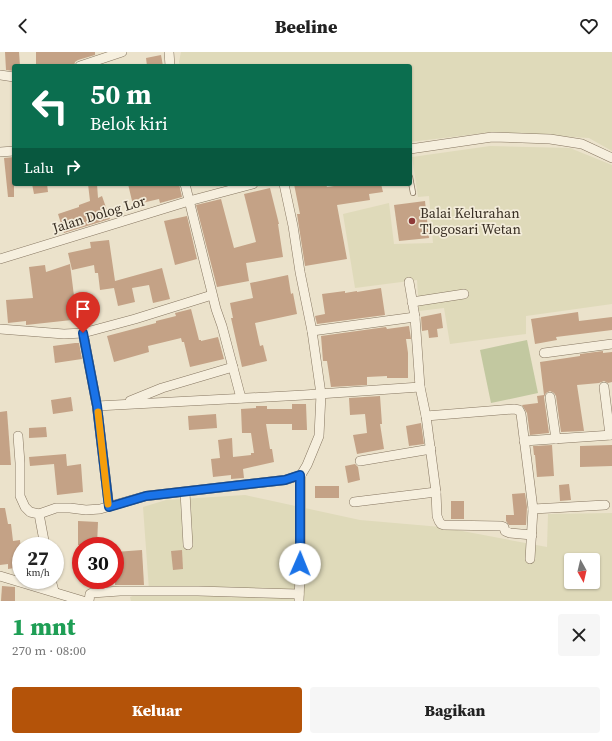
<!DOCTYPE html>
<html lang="id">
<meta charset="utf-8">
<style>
body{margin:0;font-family:"Source Serif 4",serif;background:#f6f6f6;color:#222;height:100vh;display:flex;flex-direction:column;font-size:15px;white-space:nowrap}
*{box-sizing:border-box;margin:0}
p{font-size:13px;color:#767676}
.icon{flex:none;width:22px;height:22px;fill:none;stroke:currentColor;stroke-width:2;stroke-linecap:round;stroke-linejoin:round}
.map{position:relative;height:549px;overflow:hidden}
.details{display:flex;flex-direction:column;background:#fff;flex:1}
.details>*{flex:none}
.hud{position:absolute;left:12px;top:12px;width:400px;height:122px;border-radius:4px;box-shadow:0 1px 3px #0004;background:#0b6e4f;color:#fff;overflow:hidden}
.needle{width:26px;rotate:172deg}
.fabs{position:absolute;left:564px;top:501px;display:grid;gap:8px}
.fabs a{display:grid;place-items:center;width:36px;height:36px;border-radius:4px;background:#fff;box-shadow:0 1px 3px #0004;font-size:20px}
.speed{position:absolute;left:12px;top:485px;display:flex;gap:8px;font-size:20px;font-weight:700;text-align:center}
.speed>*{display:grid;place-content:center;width:52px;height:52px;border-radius:50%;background:#fff;box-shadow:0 1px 3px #0004;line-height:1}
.speed small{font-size:10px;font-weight:400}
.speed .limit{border:6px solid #d22;background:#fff;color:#111}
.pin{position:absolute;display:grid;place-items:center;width:34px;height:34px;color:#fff;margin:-41px -17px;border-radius:50% 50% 50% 0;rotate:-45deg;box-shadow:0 0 4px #0007}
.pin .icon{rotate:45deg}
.me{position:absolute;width:44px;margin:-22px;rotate:1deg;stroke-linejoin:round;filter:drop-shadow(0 0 3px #0008)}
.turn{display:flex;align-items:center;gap:14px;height:84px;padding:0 12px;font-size:18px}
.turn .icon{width:52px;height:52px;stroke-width:2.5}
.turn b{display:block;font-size:28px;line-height:34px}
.then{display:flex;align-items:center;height:38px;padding:0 12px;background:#0003;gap:8px;font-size:15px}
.round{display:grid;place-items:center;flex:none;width:42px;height:42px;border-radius:4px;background:#f6f6f6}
.head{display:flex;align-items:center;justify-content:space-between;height:68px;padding:0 12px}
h1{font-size:24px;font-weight:800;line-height:30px;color:#1e9e55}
.primary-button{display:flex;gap:8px;margin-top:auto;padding:8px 12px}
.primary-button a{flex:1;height:46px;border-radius:4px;background:#b45309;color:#fff;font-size:16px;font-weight:800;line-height:46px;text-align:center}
.primary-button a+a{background:#f6f6f6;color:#222}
header{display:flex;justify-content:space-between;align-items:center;height:52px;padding:0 12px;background:#fff;font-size:18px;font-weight:800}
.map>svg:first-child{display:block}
</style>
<header><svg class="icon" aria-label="back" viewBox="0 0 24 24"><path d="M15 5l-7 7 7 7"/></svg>Beeline<svg class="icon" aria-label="heart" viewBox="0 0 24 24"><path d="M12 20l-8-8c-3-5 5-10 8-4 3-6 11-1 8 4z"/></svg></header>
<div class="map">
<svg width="612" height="549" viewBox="0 0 612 549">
<rect width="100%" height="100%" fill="#ebe2cb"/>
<g fill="#dfdaba" fill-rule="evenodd">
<polygon points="181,0 612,0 612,99 589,86 493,80 410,90 410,14 180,14 179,10"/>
<polygon points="490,94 570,96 612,113 612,252 526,264 526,282 450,292 444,256 419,259 417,228 355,236 343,162 389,151 394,192 433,191 429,144 418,145 412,105"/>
<path d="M245 443 360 468 441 475 547 495 548 462 612 461V549H131L130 545 149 538 143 455 166 448ZM571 508H593V530H571Z"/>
</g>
<polygon fill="#c2c8a0" points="527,288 538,341 491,351 480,298"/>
<g fill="#c4a286">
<polygon points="5,0 19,0 20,14 14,14 14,19 6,18"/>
<polygon points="36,0 95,0 95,3 78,8 75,10 74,14 62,14 62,13 36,14"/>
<polygon points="161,3 163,14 147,14 146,6"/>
<polygon points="14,105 14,145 8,145 4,106"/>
<polygon points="32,132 47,132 48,140 34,142"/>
<polygon points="88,132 97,132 98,146 102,144 110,167 64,181 58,162 79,155 79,153 90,149"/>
<polygon points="128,132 179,132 182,145 160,151 159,147 133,153"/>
<polygon points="294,132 326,132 327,135 348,132 381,132 383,140 369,142 370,148 337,153 347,207 305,214 297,162 300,162"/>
<polygon points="270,136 279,172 278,172 283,205 246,211 249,229 217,235 196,153 221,147 234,196 256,190 244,142"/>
<polygon points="425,149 429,186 399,189 394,153"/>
<polygon points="187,164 197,207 175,213 164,169"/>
<polygon points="109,188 115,229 162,216 170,247 153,251 149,233 132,236 135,250 118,254 114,236 100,238 98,221 95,221 94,213 72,218 68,201 91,196 90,190"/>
<polygon points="70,212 74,244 78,244 81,267 26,273 26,269 8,271 6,248 33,246 29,215 45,213 46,220"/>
<polygon points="288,223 291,242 293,241 297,262 255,271 260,294 263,293 267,309 242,315 231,266 233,266 230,251 253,246 250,231"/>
<polygon points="381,236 385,263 317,272 315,264 325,262 322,242 345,239 345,241 357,239 357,240"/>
<polygon points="191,257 199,288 201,288 201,289 218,285 224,307 190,315 184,290 182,290 181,286 148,294 149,300 114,310 107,284 156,271 156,269 176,264 175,261"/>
<polygon points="578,260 579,269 612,265 612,278 556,285 557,288 535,292 531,267"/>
<polygon points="441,261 443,276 437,277 438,285 429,286 428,278 422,279 421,265"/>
<polygon points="409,274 411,287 406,287 408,301 408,326 387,326 387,324 367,325 367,333 331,335 327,309 323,309 321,284 386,275 387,277"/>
<polygon points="75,291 79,291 82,307 55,311 53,294"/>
<polygon points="603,299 603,301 612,300 612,330 608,331 604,329 599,331 577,333 584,379 561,380 556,344 554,341 550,339 546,341 544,345 549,381 530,383 527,361 522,353 538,351 537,344 544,343 540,310 580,304 580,302"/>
<polygon points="380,344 382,372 380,372 384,397 357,402 353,383 367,381 365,362 350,363 349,346"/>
<polygon points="71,345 73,359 53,362 51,348"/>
<polygon points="292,352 306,352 307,378 292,378 292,372 266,372 270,397 272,397 274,410 243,417 244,426 231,427 231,423 213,425 211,407 220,406 218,388 232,386 233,405 251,403 251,401 254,401 251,381 242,381 241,357 256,356 256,354 267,354 267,357 292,357"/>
<polygon points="7,359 11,413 0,413 0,360"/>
<polygon points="216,362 217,376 189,378 188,364"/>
<polygon points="421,371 424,392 409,394 406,374"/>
<polygon points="46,375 47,385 29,386 29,376"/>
<polygon points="552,393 554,424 537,425 535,403 534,403 533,394"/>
<polygon points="612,393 612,414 580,415 580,394"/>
<polygon points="66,402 67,414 81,412 83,440 57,443 54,412 30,414 29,405"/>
<polygon points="355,412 358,415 360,428 348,431 345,414"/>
<polygon points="569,432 571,448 560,449 559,433"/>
<rect x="315" y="434" width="24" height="12"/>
<polygon points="525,441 527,455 526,473 509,473 506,469 506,463 514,463 512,442"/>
<rect x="451" y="449" width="13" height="18"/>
<polygon points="0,456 5,456 8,472 11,472 13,489 20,488 21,499 21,515 8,517 8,512 0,513"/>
<polygon points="78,469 98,470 97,493 78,493"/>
<polygon points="142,498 144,533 115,533 115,500"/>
<polygon points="182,498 183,517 173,518 171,499"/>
<polygon points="2,534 15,535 15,549 1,549"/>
</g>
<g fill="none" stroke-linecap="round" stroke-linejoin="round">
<defs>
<polyline id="service" points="410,125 413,141"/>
<g id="minor">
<polyline points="169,0 170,14"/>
<polyline points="80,14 122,0"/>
<polyline points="0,23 14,25"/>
<polyline points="410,97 492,85 550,87 582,92 612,106"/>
<polyline points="0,100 14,99"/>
<polyline points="185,132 216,257 222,274 241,346"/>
<polyline points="0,207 189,149 253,132"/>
<polyline points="409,230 415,265 420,335 426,364 436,440 437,464 439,469 441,472 444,473 501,474 504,475 505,479 510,481 532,483"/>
<polyline points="412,250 464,242"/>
<polyline points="0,277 64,282 83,281 135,267 212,243"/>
<polyline points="312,279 415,265"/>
<polyline points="83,281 97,354 109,455"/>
<polyline points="544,301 612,292"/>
<polyline points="604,335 610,383"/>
<polyline points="550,345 556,387"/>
<polyline points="130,349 162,336 233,315"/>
<polyline points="97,354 304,343 420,335"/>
<polyline points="426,364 514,357 519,358 521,362 533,457 530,507"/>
<polyline points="18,384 20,411 20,444 25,455 30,460 39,462 45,494"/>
<polyline points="524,389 612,383"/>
<polyline points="360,409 431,397"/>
<polyline points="185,440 188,493"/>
<polyline points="354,450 436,440"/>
<polyline points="533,457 605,453"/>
<polyline points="39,462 56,456 70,456 86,458 100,457 146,444 285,428 301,423 307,413 319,384 321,342 312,279 300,220 293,174 284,132"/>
<polyline points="0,524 83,549"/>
<polyline points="51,528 54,539"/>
<polyline points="89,549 90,542 92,541 120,539 198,539 299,542"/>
<polyline points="299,549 301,497 301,423"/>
</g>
</defs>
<use href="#service" stroke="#867661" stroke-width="6"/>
<use href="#minor" stroke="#867661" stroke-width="10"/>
<use href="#service" stroke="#f6efde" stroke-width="4.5"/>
<use href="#minor" stroke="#f6efde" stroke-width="9"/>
</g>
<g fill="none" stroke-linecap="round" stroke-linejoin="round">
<defs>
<polyline id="route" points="83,281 97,354 109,455 146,444 285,428 300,423 300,512"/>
</defs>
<use href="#route" stroke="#114b97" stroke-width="10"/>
<use href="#route" stroke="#1a73e8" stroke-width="7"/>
<polyline stroke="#f59e0b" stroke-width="7" points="98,360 108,452"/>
</g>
<circle fill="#8e3a38" stroke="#f3ecda" stroke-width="1.5" cx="412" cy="169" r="4"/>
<g text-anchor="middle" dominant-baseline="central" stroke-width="3.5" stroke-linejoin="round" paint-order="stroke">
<g font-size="14" fill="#382e23" stroke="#f3ecda" text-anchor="start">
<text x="420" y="161">Balai Kelurahan<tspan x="420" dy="16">Tlogosari Wetan</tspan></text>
</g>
<g font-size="14" fill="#382e23" stroke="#f3ecda">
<text transform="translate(99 162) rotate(-17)">Jalan Dolog Lor</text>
</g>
</g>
</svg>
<div class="fabs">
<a><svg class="needle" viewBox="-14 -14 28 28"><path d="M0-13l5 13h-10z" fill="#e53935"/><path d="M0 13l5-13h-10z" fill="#767676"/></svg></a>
</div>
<div class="speed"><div>27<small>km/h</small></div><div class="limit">30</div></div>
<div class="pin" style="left:83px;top:281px;background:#d93025"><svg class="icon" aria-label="arrive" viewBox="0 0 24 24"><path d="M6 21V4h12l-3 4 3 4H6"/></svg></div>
<svg class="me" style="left:300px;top:512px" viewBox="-20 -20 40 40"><circle r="19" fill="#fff"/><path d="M0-13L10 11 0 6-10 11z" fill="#1a73e8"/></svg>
<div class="hud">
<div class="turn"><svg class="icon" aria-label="left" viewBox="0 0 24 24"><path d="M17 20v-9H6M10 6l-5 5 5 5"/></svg><div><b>50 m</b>Belok kiri</div></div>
<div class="then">Lalu<svg class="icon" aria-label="right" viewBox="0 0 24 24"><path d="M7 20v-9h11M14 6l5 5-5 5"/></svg></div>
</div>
</div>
<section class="details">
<div class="head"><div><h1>1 mnt</h1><p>270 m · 08:00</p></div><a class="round"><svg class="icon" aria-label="close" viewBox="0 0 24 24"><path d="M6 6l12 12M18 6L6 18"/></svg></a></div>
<div class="primary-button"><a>Keluar</a><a>Bagikan</a></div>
</section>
